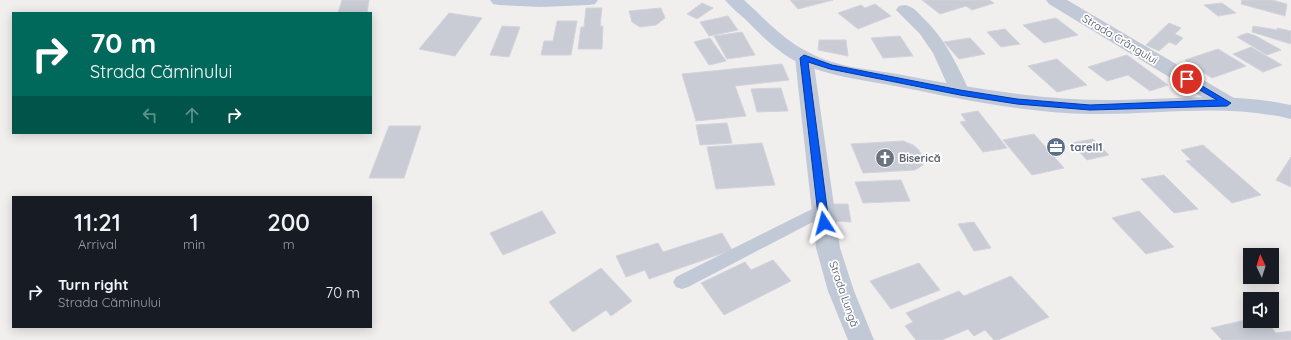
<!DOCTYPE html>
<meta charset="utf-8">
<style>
body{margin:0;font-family:Quicksand,sans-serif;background:#242831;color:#f1f3f6;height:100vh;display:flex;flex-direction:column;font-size:15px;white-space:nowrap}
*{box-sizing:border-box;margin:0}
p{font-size:13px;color:#9ea1a6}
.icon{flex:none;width:22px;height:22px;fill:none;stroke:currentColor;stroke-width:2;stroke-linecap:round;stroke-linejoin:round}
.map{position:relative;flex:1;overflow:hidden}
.details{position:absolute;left:12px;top:196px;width:360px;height:132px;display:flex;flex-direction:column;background:#171b24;border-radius:0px;box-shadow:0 2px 10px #0003}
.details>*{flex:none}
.guide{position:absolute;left:12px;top:12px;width:360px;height:122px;border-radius:0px;box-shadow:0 2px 10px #0003;background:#00695c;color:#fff;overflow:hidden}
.needle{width:26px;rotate:356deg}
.tools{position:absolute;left:1243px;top:248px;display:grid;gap:8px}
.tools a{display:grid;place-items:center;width:36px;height:36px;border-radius:0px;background:#171b24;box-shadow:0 2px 10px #0003;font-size:20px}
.pin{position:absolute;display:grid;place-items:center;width:34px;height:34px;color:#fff;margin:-17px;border:2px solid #fff;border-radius:50%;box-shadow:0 1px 4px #0007}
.me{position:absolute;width:44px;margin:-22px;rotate:351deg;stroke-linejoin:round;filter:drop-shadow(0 0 3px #0008)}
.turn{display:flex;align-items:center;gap:14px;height:84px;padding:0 12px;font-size:18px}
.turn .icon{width:52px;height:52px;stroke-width:2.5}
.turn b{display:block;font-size:28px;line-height:34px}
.lanes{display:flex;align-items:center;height:38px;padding:0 12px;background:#0003;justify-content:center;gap:20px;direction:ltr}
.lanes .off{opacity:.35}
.eta{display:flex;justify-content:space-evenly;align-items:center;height:68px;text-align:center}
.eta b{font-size:24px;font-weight:600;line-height:28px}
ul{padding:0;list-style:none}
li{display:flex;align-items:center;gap:12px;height:56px;padding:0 12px}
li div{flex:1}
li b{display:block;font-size:15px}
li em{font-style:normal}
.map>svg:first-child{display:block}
</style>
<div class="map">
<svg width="1291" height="340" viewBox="0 0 1291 340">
<rect width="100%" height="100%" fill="#f1eeee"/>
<g fill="#caccd5" stroke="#d2d3db">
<polygon points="342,0 369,0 367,13 338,13"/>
<polygon points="790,0 833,0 798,9"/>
<polygon points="922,0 989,0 994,3 972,10 966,6 940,14"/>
<polygon points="1242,0 1272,0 1287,4 1285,16 1241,4"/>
<polygon points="702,3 713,8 697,19 687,14"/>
<polygon points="1222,3 1236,13 1218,16 1204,5"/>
<polygon points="875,4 891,16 858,29 838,13 861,5 865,8"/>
<polygon points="586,8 602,8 600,26 603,26 602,49 578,49 581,27 584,27"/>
<polygon points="661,8 665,18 656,25 640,27 632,22 629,11"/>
<polygon points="449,13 482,18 455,56 419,49"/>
<polygon points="728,16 738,30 709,36 700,22"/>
<polygon points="1056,18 1078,35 1044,43 1023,25"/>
<polygon points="557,21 577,21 571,55 541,55 544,41 553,41"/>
<polygon points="1169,23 1181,28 1175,34 1183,38 1176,45 1169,42 1159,51 1146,45"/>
<polygon points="502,26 520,27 509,57 490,55"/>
<polygon points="1253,26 1278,30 1277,28 1291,31 1291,44 1252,32"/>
<polygon points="1005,29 1020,44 1001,47 987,32"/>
<polygon points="742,32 755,55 727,59 714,36"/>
<polygon points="1247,33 1256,36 1281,50 1267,55 1237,37"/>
<polygon points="900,36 913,56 883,58 871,38"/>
<polygon points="710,38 726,61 709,65 694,42"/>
<polygon points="970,38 985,54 959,59 944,42"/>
<polygon points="819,40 846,40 848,56 818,50"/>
<polygon points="1251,47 1282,65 1263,72 1233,54"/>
<polygon points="1218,49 1246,66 1212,78 1185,60"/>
<polygon points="1127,55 1168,85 1150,91 1128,75 1107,81 1088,67"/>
<polygon points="1057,59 1087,85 1057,92 1028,66"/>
<polygon points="782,64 789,80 735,86 746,116 696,121 682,74"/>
<polygon points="781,88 788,111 757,112 751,89"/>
<polygon points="978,111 1007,148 983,152 960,122 966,121 961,114"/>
<polygon points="727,123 732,143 700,145 696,125"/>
<polygon points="389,126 421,126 404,178 369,178"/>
<polygon points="1034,134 1064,168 1032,175 1003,140"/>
<polygon points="1093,139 1109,155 1087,160 1071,143"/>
<polygon points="903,141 913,145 919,150 923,158 923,165 915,170 863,173 851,144"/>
<polygon points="762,143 775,185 716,189 707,147"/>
<polygon points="1203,145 1261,195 1232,203 1186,161 1191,160 1181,150"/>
<polygon points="1291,157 1291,187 1276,180"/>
<polygon points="1164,175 1198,209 1174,213 1141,179"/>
<polygon points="901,180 910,201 863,203 855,182"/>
<polygon points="830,204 848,204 851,222 833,221"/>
<polygon points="542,211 556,233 503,255 490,233"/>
<polygon points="1139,211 1174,247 1146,254 1112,218"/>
<polygon points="974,222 991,248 974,251 958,224"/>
<polygon points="722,233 732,250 649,279 645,270 626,277 616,256 658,243 663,252"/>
<polygon points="773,260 791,281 724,315 701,283 745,262 751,270"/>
<polygon points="919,263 940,290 891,309 870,281"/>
<polygon points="601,268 632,301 611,316 606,310 573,332 549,302"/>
<polygon points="1011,276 1049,317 998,340 994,340 985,330 974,336 968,329 942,340 916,340 905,326 913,322 906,313 959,291 964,296"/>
<polygon points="1250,319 1250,321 1266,321 1276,333 1291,331 1291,340 1222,340 1211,328"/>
</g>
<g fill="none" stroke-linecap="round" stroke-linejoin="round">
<polygon fill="#c0c9d5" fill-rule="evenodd" points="822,204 828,206 830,210 828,214 688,287 682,289 676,287 673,282 676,277"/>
<g fill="#c0c9d5" fill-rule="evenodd">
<polygon points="1046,0 1067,0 1234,98 1237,103 1234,108 1227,110 1220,108 1049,4"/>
<path d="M905 5C913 7 917 11 922 17 945 38 957 65 970 92L967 97 960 98 953 97 933 53 920 34 896 10 899 6Z"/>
<polygon points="804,52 811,54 813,58 840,248 854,291 874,340 848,340 828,291 816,248 795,58 797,54"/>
</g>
<g fill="#bfc9d9" fill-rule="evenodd">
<polygon points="490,0 598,0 595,4 589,5 541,7 499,5 493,4"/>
<path d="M725 0H744C765 19 784 41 810 53 836 67 868 69 897 74 971 88 1044 101 1119 100 1178 99 1232 92 1291 105V119C1224 103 1160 115 1092 114 1026 113 960 99 895 86 863 80 829 76 799 63 778 53 761 35 745 19 738 13 731 7 725 0Z"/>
</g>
</g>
<polygon fill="#0758f2" stroke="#05399d" points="804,55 832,65 960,90 1017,99 1090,105 1217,100 1184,81 1183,79 1187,77 1231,103 1227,106 1090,110 1017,104 960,95 830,69 808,62 829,223 827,225 821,225 819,223 800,58"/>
<defs>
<symbol id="office-disc" viewBox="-11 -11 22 22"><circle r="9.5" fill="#5c6f8a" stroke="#fff"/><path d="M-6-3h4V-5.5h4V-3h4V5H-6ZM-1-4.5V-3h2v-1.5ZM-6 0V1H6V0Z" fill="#fff"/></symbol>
<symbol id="church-disc" viewBox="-11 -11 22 22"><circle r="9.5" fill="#6b7280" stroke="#fff"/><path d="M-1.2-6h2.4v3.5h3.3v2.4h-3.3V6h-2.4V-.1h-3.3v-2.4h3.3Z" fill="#fff"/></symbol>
</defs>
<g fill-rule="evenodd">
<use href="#office-disc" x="1045" y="136" width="22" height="22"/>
<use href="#church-disc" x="874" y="147" width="22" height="22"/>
</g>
<g text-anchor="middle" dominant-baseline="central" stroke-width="3.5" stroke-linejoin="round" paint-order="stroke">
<g font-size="11" fill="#454f5e" stroke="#fff">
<text transform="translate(1120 39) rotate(31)">Strada Crângului</text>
<text transform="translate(844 294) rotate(71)">Strada Lungă</text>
</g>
<g font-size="11" font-weight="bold" fill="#4e5e75" stroke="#fff" text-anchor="start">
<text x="1070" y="147">tarell1</text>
</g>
<g font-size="11" font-weight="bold" fill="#5b616d" stroke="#fff" text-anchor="start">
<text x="899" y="158">Biserică</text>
</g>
</g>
</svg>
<div class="tools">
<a><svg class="needle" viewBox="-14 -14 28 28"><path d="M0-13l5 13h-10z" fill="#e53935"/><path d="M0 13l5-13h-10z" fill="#9ea1a6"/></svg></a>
<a><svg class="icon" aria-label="sound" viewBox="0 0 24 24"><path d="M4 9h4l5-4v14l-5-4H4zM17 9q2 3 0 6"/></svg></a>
</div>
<div class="pin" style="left:1187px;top:79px;background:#d93025"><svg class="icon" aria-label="arrive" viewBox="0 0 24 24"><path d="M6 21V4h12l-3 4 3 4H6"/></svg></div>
<svg class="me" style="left:824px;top:223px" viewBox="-20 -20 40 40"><path d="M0-17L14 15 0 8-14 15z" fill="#0758f2" stroke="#fff" stroke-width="4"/></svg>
<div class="guide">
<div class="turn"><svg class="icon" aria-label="right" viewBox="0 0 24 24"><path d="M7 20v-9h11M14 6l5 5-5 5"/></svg><div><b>70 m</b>Strada Căminului</div></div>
<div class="lanes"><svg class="icon off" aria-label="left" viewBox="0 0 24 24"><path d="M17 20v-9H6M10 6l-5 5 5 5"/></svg><svg class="icon off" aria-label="ahead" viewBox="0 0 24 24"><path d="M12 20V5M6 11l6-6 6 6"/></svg><svg class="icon" aria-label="right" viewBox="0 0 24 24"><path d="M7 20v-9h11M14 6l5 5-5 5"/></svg></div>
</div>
<section class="details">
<div class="eta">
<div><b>11:21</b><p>Arrival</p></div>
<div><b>1</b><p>min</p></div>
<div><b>200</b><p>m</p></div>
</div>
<ul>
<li><svg class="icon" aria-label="right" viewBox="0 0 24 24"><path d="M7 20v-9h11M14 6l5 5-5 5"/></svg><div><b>Turn right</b><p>Strada Căminului</p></div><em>70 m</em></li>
</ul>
</section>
</div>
